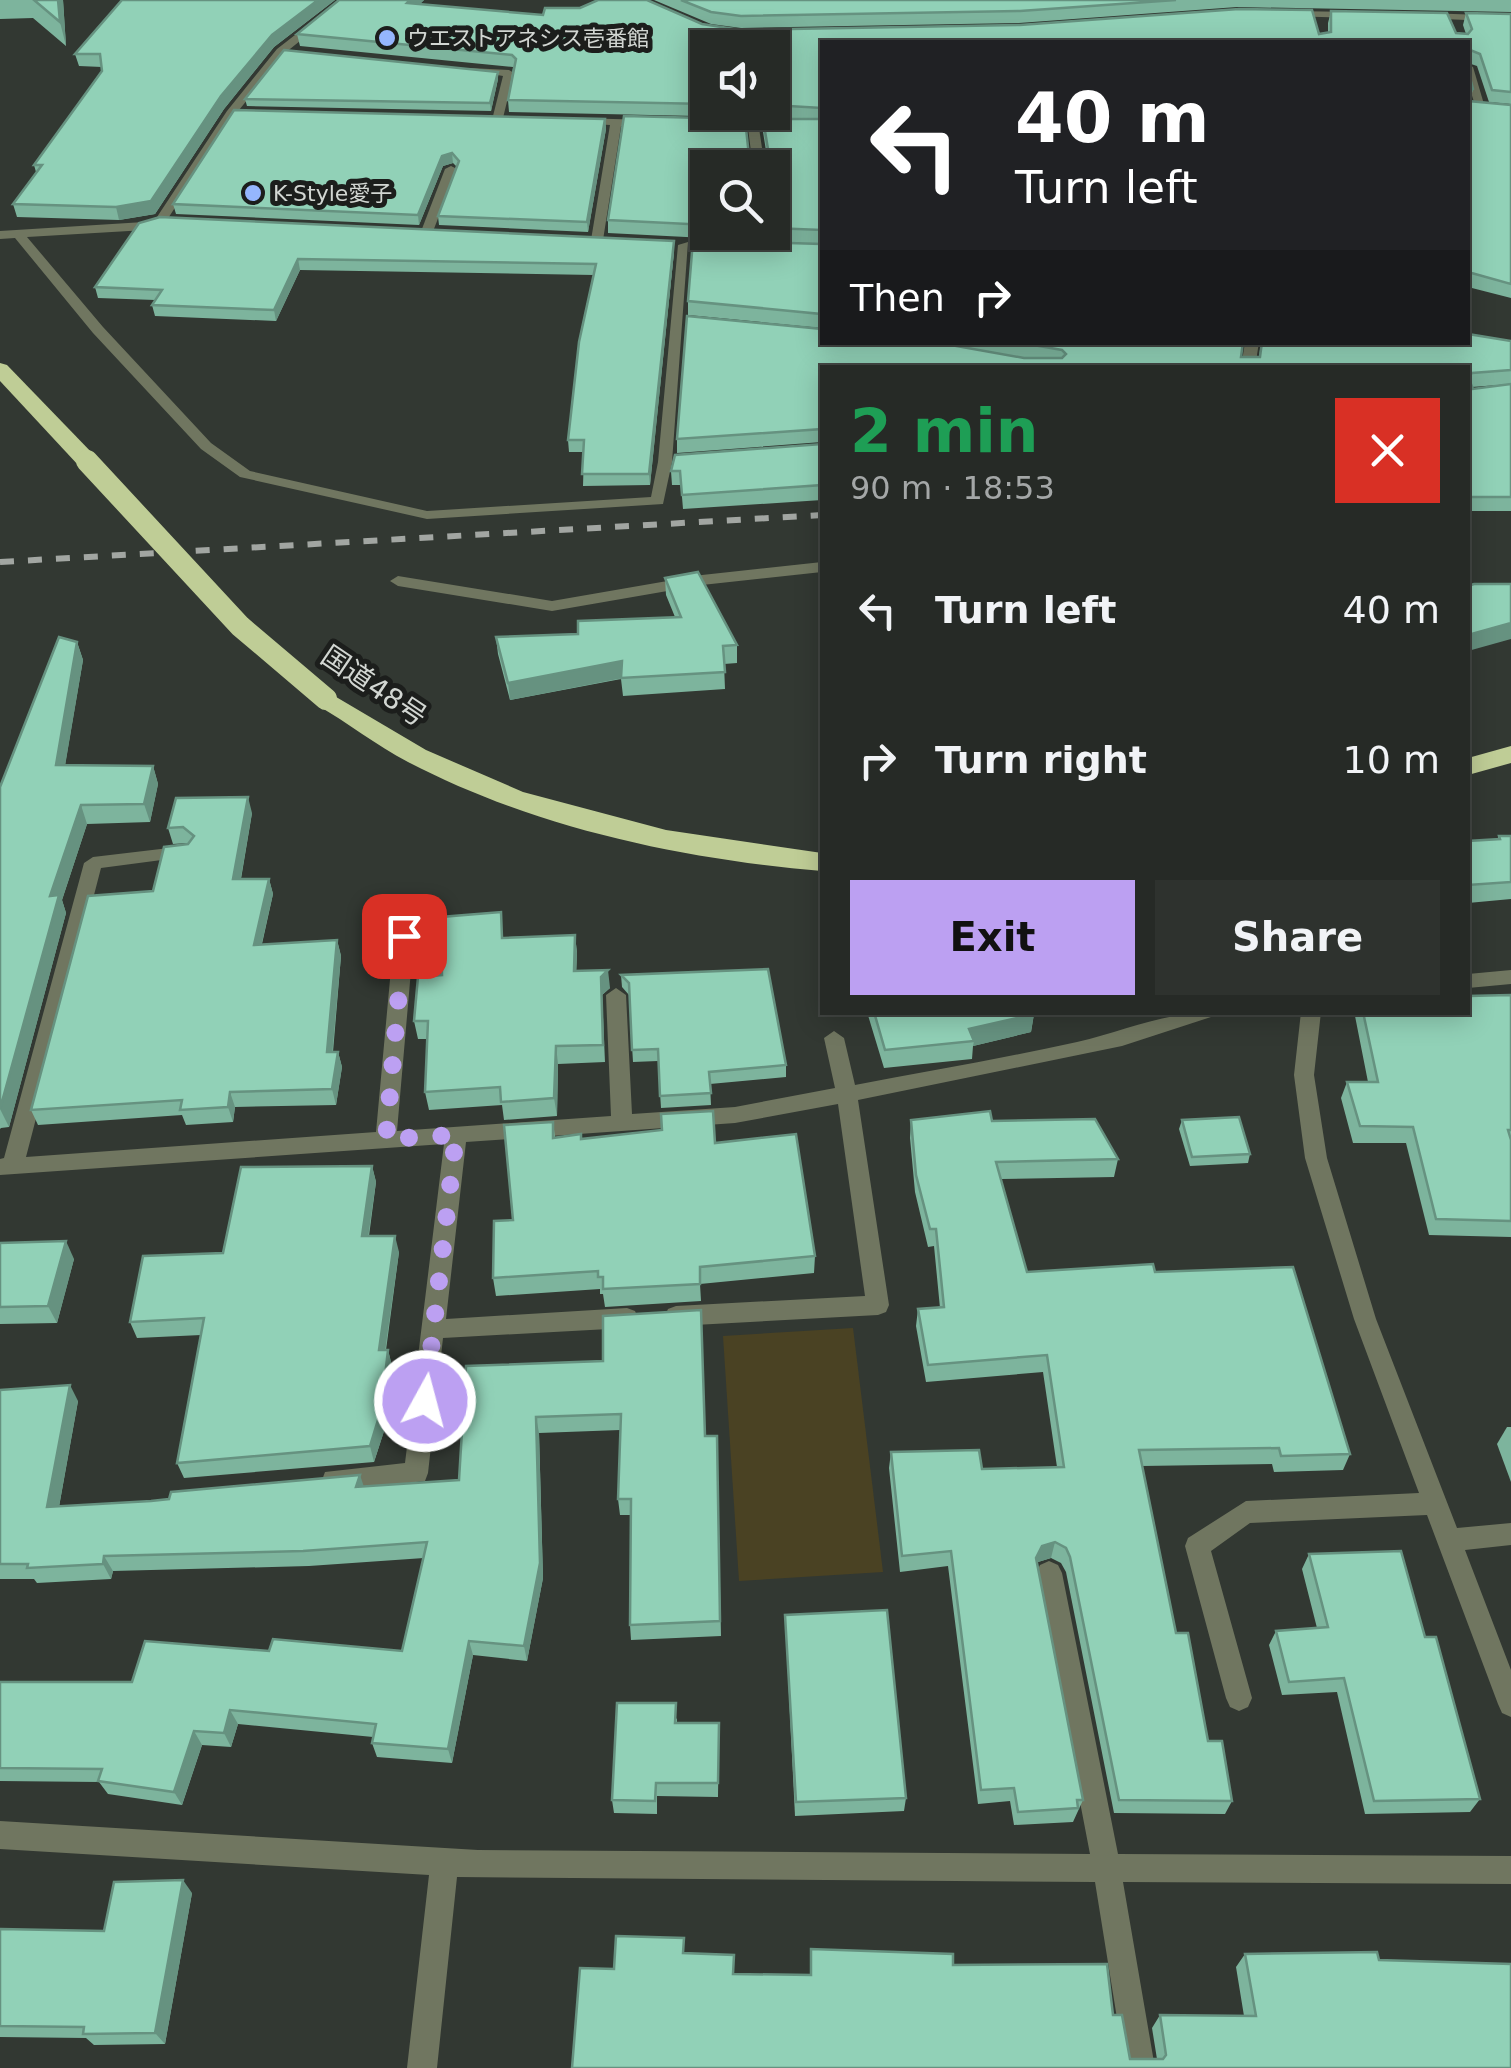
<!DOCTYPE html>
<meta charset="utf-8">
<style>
body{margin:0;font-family:"DejaVu Sans","Noto Sans JP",sans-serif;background:#2e322e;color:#f1f3f6;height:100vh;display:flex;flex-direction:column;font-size:38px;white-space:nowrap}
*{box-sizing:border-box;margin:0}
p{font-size:32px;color:#a4a7a7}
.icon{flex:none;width:55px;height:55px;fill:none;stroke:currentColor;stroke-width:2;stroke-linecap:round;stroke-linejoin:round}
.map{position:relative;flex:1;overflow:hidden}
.drawer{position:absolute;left:820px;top:365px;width:650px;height:650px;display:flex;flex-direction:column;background:#262a26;border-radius:0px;box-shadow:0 5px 25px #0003,0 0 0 2px #424643}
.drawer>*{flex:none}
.guide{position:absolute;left:820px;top:40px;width:650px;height:305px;border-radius:0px;box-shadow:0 5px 25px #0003,0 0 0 2px #424643;background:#202124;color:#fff;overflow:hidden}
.tools{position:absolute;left:690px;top:30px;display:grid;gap:20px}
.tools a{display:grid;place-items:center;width:100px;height:100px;border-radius:0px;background:#262a26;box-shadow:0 5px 25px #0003,0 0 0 2px #424643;font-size:50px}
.pin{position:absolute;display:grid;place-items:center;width:85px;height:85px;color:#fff;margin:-42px;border-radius:20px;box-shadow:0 5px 15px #0006}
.me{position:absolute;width:110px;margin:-55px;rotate:7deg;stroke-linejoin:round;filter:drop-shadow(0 0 8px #0008)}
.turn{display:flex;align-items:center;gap:35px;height:210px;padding:0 30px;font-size:45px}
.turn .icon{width:130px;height:130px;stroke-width:2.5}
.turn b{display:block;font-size:70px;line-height:85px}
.then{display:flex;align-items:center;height:95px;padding:0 30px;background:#0003;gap:20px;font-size:38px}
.round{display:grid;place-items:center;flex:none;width:105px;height:105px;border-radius:0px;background:#2e322e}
.overview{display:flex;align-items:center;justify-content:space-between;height:170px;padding:0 30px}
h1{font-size:60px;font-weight:800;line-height:75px;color:#1e9e55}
.primary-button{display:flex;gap:20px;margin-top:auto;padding:20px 30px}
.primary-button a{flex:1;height:115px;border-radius:0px;background:#bca0f2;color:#111;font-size:40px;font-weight:800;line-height:115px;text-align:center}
.primary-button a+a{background:#2e322e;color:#f1f3f6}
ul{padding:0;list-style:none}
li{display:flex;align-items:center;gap:30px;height:150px;padding:0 30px}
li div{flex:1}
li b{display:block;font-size:38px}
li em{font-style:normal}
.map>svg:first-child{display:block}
</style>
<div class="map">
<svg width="1511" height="2068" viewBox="0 0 1511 2068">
<rect width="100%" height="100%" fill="#323832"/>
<polygon fill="#4a4223" points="853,1328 883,1572 739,1581 723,1336"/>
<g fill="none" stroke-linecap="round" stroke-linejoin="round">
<g fill="#707660" fill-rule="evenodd">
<polygon points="340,0 351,0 285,53 235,115 165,223 146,230 27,237 103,327 211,443 250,471 427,511 651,497 658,462 678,245 688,242 672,462 663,504 427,519 240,477 201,449 93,333 15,238 0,239 0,231 144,222 157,217 227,111 277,49"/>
<polygon points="1290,11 1356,12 1361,15 1356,18 1286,16"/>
<polygon points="1425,13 1511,16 1511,22 1421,18"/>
<polygon points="1468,64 1473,67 1486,111 1476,109 1468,82"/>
<polygon points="470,68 509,70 514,73 502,122 492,120 503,76 469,70"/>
<polygon points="755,112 758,121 822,123 822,129 759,128 765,168 753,168 748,128 718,127 712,124 718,121 747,121 748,113"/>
<polygon points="578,118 649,120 655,123 649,126 621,126 603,240 597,244 591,240 610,125 574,123 572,121"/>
<polygon points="451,166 457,169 432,234 422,237 420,234 445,169"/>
<polygon points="1245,342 1259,342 1255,368 1241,368"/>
<polygon points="822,562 822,572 702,585 552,611 398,586 390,581 398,576 552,601 702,575"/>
<path d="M186 846 195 852 192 856 101 868 26 1157 376 1132 394 936 404 929 414 936 397 1131 611 1116 606 995 616 988 626 995 632 1114 735 1107 835 1088 824 1038 834 1031 844 1038 855 1085C929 1071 1004 1058 1077 1042 1124 1031 1166 1012 1214 1012L1211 1017 1122 1046 858 1100 889 1305 886 1312 878 1315 676 1326 668 1323 665 1316 668 1309 676 1306 865 1296 838 1104 735 1123 466 1142 446 1319 627 1308 635 1311 638 1318 635 1325 627 1328 443 1338 428 1473 425 1481 334 1491 325 1488 322 1480 325 1472 405 1463 444 1144 0 1175V1159L4 1158 84 863 93 857Z"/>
<polygon points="1511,970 1511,984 1468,988 1468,974"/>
<polygon points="1301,1012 1321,1012 1314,1075 1327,1158 1376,1319 1457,1528 1511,1523 1511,1545 1465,1550 1511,1670 1511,1717 1502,1713 1498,1704 1427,1515 1250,1523 1211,1551 1252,1698 1248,1707 1239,1711 1230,1707 1226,1698 1185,1546 1188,1538 1246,1501 1419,1493 1354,1319 1305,1158 1294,1075"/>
<polygon points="1049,1561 1058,1565 1062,1573 1118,1854 1511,1856 1511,1884 1123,1882 1155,2068 1125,2068 1095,1882 457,1877 437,2068 407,2068 429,1875 0,1849 0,1821 478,1850 1090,1854 1036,1573 1040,1565"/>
</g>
<g fill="#bfcd96" fill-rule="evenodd">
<polygon points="0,363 7,365 95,456 98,461 95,466 79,466 0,381"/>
<path d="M326 691 426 750 523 792 666 830 822 853V871C681 859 535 828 408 762 376 745 348 723 317 705L313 699Z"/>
<polygon points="1511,746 1511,763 1468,775 1468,758"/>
</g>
<polyline stroke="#a2a6a2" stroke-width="6" stroke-dasharray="14 14" stroke-linecap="butt" points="0,562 822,515"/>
<polyline stroke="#bfcd96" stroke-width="22" points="87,461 240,626 326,699"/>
</g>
<g fill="#7db49d" fill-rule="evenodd">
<polygon points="0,0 63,0 66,46 33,18 0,19"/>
<polygon points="122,0 335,0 274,47 224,109 155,214 119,220 17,217 13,204 36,172 34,165 102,71 102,67 79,66 75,54"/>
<path d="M339 0H424L420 4 543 15 545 8H580L598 0H647L702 24 741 30 1020 25 1239 9 1312 10 1319 34 1328 33V23L1331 11 1447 13 1456 33 1466 34 1463 25 1466 13 1511 14V104L1489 102 1477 66 1468 63V70L1473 89 1470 101 1511 105V298L1468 287V42H822V244L608 233V220L624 116 745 119 749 156 765 159 767 157 763 132V119L817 120 761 117 757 112H772V48H708V112H745L744 117 509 112 508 100 513 67 300 46 297 34ZM708 168H772V232H708Z"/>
<polygon points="654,0 1511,0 1511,12 1237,7 1019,23 741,28 711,24"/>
<polygon points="498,72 498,79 491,111 247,106 245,99"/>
<polygon points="605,119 606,129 588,232 439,225 438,216 457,167 453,163 443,166 419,225 176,214 173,204"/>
<polygon points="139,223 674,252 650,485 583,486 584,452 569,452 568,440 594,275 300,270 276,321 155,316 152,305 155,300 98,298 95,287"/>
<polygon points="822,244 822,328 688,315 688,301"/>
<polygon points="1511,341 1511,384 1472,387 1473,389 1511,384 1511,511 1468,511 1468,368 822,368 822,500 683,509 681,485 672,485 671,471 822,444 822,442 677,453 677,439 822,342 1243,342 1241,357 1259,357 1261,342 1468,342"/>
<polygon points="665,578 737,645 737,663 724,664 725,689 623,696 621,679 510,700 498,654 496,637 578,634 675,617 666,595"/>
<polygon points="77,642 83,660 65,765 153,766 158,784 150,822 87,824 62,900 66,913 9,1127 1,1128 0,1129 0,787"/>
<polygon points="252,813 241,879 269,879 273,894 262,944 337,940 341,956 333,1052 338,1052 342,1067 336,1105 235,1107 233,1122 186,1125 182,1115 38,1125 31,1110 153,891 188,843 173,844 168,828"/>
<polygon points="1499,836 1511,836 1511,899 1468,903 1468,841 1497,839"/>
<polygon points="575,935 577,953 576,971 610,988 602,995 605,1062 558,1064 557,1116 504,1120 502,1105 429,1110 425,1092 427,1039 418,1039 414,1021 442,975 504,937"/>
<polygon points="621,975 786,1065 786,1077 710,1084 711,1105 661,1108 658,1061 633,1062 629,995 622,987"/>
<polygon points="1511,995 1511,1237 1429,1235 1406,1143 1353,1143 1341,1098 1347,1082 1368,1082 1355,1016 1356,1012 1468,1012 1468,996"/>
<polygon points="867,1012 1033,1012 1034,1014 1031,1032 973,1046 972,1059 884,1068"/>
<polygon points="911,1120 992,1121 1118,1159 1114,1177 1001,1179 1027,1272 1155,1272 1350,1454 1343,1470 1274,1472 1272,1464 1142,1466 1176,1633 1208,1741 1232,1801 1225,1814 1114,1813 1066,1572 1061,1563 1051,1558 1038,1562 1037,1564 1083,1800 1073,1822 1014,1825 1010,1801 978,1804 948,1566 900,1572 889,1468 891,1452 982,1469 1057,1467 1043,1372 926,1382 916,1326 918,1309 940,1308 934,1246 928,1247 915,1192 910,1138"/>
<polygon points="1182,1120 1250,1154 1248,1163 1190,1166 1179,1129"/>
<polygon points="553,1122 555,1137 715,1143 815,1256 814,1273 700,1284 701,1301 605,1307 603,1294 600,1294 600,1289 496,1296 493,1278 513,1220"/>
<polygon points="372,1166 376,1182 369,1236 399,1252 386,1350 388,1350 392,1366 386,1425 374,1462 184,1478 177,1463 201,1335 137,1338 130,1322"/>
<polygon points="0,1243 74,1259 57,1323 0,1324"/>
<polygon points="466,1366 705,1436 717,1436 721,1636 631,1640 630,1625 631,1515 620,1515 618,1499 620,1430 539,1433 543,1578 527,1661 473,1655 452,1763 377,1757 372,1743 373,1737 238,1724 231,1747 202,1745 182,1805 108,1794 99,1782 0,1781 0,1682 132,1682 269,1651 402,1651 424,1558 309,1566 113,1571 111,1579 37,1583 34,1579 0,1579 0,1390 78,1401 59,1507 459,1480"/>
<polygon points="1507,1427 1511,1427 1511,1482 1497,1444"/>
<polygon points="1309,1554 1425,1637 1480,1799 1470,1812 1365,1814 1337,1692 1282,1695 1269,1645 1276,1631 1317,1628 1302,1569"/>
<polygon points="785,1615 906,1798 904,1811 795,1816"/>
<polygon points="677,1718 677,1723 719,1723 718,1797 657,1796 657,1814 614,1813 612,1800"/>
<polygon points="192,1893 165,2044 94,2045 86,2038 0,2037 0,1929 104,1931"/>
<polygon points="811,1949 953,1965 1113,2015 1130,2059 1157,2059 1152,2028 1160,2015 1244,2016 1236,1967 1245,1954 1379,1960 1511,2068 572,2068 614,1969 685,1953 734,1974 810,1975"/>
</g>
<g fill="#669280">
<polygon points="58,0 63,0 66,46 60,22"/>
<polygon points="318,0 335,0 274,47 224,109 155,214 119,220 116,207 221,96 272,35"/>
<polygon points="410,0 424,0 408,15 407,3"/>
<polygon points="498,72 498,79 491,111 490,103"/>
<polygon points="605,119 606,129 588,232 587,222"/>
<polygon points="452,153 453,163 443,166 419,225 418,215 442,156"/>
<polygon points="674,241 674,252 650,485 649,474"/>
<polygon points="298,259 300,270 276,321 274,310"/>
<polygon points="1511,623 1511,639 1468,651 1468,635"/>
<polygon points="77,642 83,660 62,784 56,765"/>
<polygon points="622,661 623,678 510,700 508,683"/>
<polygon points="153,766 158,784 150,822 144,804"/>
<polygon points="248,797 252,813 238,895 233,879"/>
<polygon points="81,805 87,824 62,900 66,913 9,1127 0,1109 50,896"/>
<polygon points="269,879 273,894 258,960 254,945"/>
<polygon points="575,935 577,953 576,989 574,971"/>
<polygon points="337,940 341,956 331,1067 327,1052"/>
<polygon points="608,970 610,988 602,995 605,1062 601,977"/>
<polygon points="1034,1014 1031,1032 973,1046 974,1041 969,1029"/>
<polygon points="556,1046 558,1064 557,1116 554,1098"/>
<polygon points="338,1052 342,1067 336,1105 332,1089"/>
<polygon points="230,1092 235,1107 233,1122 228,1107"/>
<polygon points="372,1166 376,1182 366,1252 362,1236"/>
<polygon points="395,1236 399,1252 383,1366 379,1350"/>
<polygon points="66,1241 74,1259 57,1323 48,1306"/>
<polygon points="388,1350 392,1366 386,1425 374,1462 370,1446"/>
<polygon points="70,1385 78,1401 56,1523 47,1507"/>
<polygon points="536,1417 539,1433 543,1578 527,1661 524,1646"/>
<polygon points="360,1475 365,1490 356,1487"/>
<polygon points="1055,1542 1051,1558 1038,1562 1032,1574 1036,1558 1042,1546"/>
<polygon points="104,1556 113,1571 111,1579 103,1564"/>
<polygon points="469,1641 473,1655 452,1763 448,1749"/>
<polygon points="230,1710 238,1724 231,1747 224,1733"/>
<polygon points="194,1731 202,1745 182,1805 174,1792"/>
<polygon points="183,1880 192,1893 165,2044 155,2033"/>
</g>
<g fill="#91d1b7" stroke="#669280" stroke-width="2.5">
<polygon points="34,0 58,0 60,22"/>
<polygon points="122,0 318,0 272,35 221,96 151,201 116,207 13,204 42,165 34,165 102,71 100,54 75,54"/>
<polygon points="339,0 410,0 407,3 543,15 545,8 580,8 598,0 647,0 702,24 741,30 1020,25 1239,9 1312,10 1319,34 1331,32 1331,11 1447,13 1456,33 1468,34 1472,29 1466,13 1511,14 1511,92 1492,90 1480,54 1468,49 1468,70 1473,89 1468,93 1469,101 1511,105 1511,284 1468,272 1468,42 822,42 822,108 772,105 772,48 708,48 708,104 508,100 516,59 512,55 297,34"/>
<polygon points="681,0 1176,0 1020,11 741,16 711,12"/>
<polygon points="284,50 498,72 490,103 245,99"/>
<polygon points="234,110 605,119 587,222 438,216 459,161 452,153 442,156 418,215 173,204"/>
<polygon points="624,116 745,119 749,156 765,159 769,155 763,119 822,119 822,230 772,228 772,168 708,168 708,225 608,220"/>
<polygon points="160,217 674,241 649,474 582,474 584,440 568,440 579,342 596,264 298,259 274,310 152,305 162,290 95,287 139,223"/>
<polygon points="693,240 822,244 822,314 688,301"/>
<polygon points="687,316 822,329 822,342 934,342 1024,358 1062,358 1066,354 1062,350 1016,342 1243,342 1241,357 1260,357 1262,342 1468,342 1468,334 1511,341 1511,370 1472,373 1468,377 1473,389 1511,384 1511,497 1468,497 1468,368 822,368 822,429 677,439"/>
<polygon points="822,444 822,485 682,495 680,471 671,471 675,455"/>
<polygon points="698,572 737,645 723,646 725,672 621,678 622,661 508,683 496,637 578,634 578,621 681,617 665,578"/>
<polygon points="1474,584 1511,584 1511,623 1468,635 1468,586"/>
<polygon points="59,637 77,642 56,765 153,766 144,804 81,805 50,896 59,895 0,1109 0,787"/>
<polygon points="248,797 233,879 269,879 254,945 337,940 327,1052 338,1052 332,1089 230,1092 228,1107 180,1110 182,1100 31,1110 88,896 153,891 164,847 188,844 194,836 183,827 168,828 176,798"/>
<polygon points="1499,836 1511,836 1511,882 1468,885 1468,841 1500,839"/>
<polygon points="501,912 502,938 575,935 574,971 608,970 601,977 603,1045 556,1046 554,1098 501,1102 500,1087 425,1092 428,1021 414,1021 418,977 442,975 441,917"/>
<polygon points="768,969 786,1065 709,1072 711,1093 660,1096 658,1049 632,1050 629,983 621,975"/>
<polygon points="1511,995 1511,1130 1508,1130 1511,1140 1511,1221 1436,1219 1413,1127 1360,1126 1347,1082 1378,1082 1363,1012 1468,1012 1468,1004 1469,1004 1468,996"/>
<polygon points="874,1012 1033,1012 1034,1014 969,1029 974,1041 885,1050"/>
<polygon points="713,1111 715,1143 796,1134 815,1256 700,1267 700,1284 603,1289 603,1277 598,1277 598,1271 493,1278 494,1221 513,1220 504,1125 553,1122 553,1138 581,1134 581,1139 662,1130 661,1114"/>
<polygon points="990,1111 992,1121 1095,1119 1118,1159 996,1162 1027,1272 1153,1264 1155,1272 1293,1267 1350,1454 1281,1456 1279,1448 1139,1450 1176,1633 1188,1633 1208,1741 1222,1741 1232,1801 1119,1800 1070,1557 1066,1548 1055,1542 1042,1546 1036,1558 1083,1800 1077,1800 1078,1808 1018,1812 1014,1788 981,1790 951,1551 902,1556 891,1452 979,1450 982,1469 1064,1467 1047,1355 928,1365 918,1309 944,1307 936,1229 930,1229 916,1175 911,1120"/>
<polygon points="1239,1117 1250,1154 1192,1157 1182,1120"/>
<polygon points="372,1166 362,1236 395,1236 379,1350 388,1350 381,1410 370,1446 177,1463 204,1318 130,1322 143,1256 223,1253 241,1167"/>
<polygon points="66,1241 48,1306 0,1307 0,1243"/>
<polygon points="701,1310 705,1436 717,1436 720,1621 630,1625 631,1499 618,1499 621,1414 536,1417 540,1563 524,1646 469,1641 448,1749 372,1743 376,1724 230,1710 224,1733 194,1731 174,1792 98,1781 102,1769 0,1768 0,1682 132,1682 145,1641 269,1651 273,1639 402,1651 427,1542 303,1551 104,1556 103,1564 27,1568 28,1564 0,1564 0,1390 70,1385 47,1507 151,1501 169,1499 171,1492 360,1475 356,1487 459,1480 466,1366 603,1361 603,1316"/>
<polygon points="1401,1551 1425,1637 1436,1637 1480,1799 1374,1801 1344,1678 1289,1682 1276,1631 1328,1627 1309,1554"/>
<polygon points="887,1610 906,1798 796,1802 785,1615"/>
<polygon points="617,1703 676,1703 675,1723 719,1723 718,1783 656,1783 655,1801 612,1800"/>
<polygon points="183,1880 155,2033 83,2034 84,2027 0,2026 0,1929 104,1931 114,1882"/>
<polygon points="616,1936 684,1938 683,1953 734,1955 733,1974 811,1975 811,1949 953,1954 953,1965 1107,1964 1113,2015 1122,2015 1130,2059 1163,2059 1166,2055 1160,2015 1256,2016 1245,1954 1377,1952 1379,1960 1511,1964 1511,2068 572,2068 580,1968 614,1969"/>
</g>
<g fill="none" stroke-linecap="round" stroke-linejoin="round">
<polyline stroke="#bca0f2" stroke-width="18" stroke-dasharray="0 32.4" points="404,936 386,1139 456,1135 425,1401"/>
</g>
<g fill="#95b6fd" stroke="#1c1e1c" stroke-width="4">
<circle cx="387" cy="38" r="10"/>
<circle cx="253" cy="193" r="10"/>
</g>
<g text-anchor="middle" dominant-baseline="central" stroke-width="10" stroke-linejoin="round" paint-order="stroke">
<g font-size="22" fill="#d2d6d2" stroke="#1c1e1c" text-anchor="start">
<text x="407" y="38">ウエストアネシス壱番館</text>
<text x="273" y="193">K-Style愛子</text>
</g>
<g font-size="28" fill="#d2d6d2" stroke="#1c1e1c">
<text transform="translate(374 686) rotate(34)">国道48号</text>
</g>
</g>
</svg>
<div class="tools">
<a><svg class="icon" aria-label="sound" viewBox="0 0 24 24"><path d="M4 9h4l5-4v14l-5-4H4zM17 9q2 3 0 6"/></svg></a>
<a><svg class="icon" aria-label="search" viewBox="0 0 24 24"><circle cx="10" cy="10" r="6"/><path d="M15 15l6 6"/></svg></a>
</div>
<div class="pin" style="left:404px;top:936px;background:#d93025"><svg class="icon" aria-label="arrive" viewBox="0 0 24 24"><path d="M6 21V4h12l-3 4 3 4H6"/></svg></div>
<svg class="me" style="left:425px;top:1401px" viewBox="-20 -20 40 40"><circle r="17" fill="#bca0f2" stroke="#fff" stroke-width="3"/><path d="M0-11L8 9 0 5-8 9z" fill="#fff"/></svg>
<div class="guide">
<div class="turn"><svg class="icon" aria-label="left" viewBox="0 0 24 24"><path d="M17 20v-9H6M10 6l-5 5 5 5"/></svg><div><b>40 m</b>Turn left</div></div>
<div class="then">Then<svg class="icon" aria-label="right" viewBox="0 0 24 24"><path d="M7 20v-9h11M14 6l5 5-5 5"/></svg></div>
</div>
<section class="drawer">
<div class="overview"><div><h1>2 min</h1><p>90 m · 18:53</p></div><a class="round" style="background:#d93025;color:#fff"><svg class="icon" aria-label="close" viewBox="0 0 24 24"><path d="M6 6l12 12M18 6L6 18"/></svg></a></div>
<ul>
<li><svg class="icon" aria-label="left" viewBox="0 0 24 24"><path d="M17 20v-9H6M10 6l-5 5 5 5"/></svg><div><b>Turn left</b></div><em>40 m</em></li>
<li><svg class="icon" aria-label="right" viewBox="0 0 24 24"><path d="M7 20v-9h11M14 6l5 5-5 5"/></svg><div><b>Turn right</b></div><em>10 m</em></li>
</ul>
<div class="primary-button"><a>Exit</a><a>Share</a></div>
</section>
</div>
